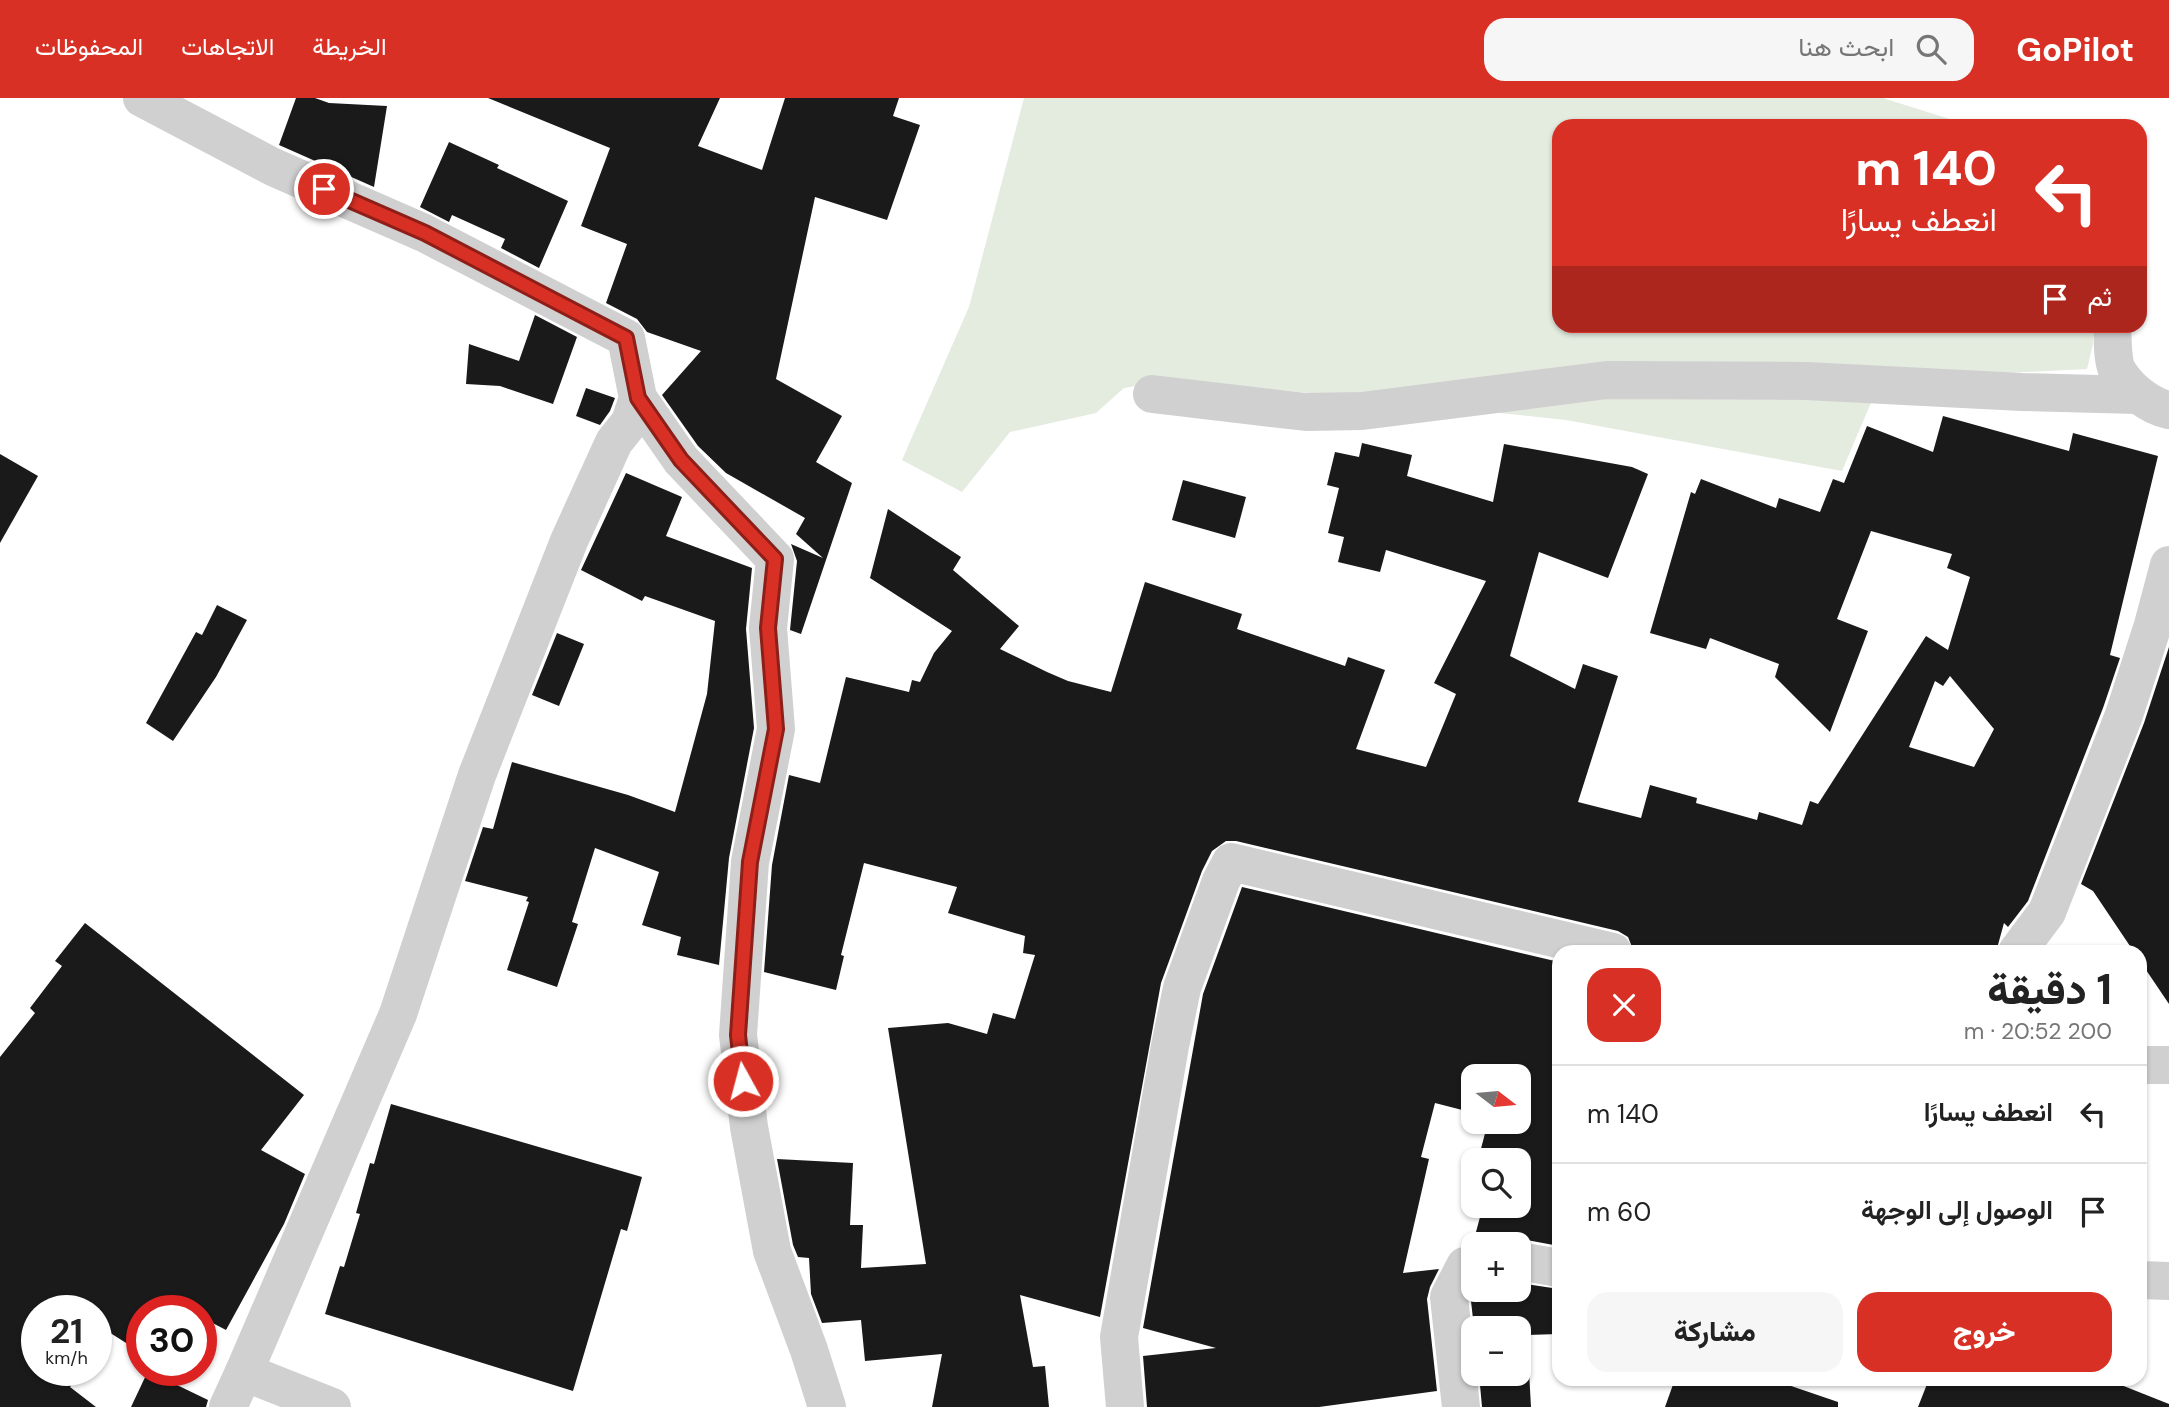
<!DOCTYPE html>
<html lang="ar">
<meta charset="utf-8">
<style>
body{margin:0;font-family:"DM Sans",Vazirmatn,sans-serif;background:#f6f6f6;color:#222;direction:rtl;height:100vh;display:flex;flex-direction:column;font-size:26px;white-space:nowrap}
*{box-sizing:border-box;margin:0}
p{font-size:23px;color:#767676}
.icon{flex:none;width:38px;height:38px;fill:none;stroke:currentColor;stroke-width:2;stroke-linecap:round;stroke-linejoin:round}
.map{position:relative;flex:1;overflow:hidden;direction:ltr}
.side{position:absolute;left:1552px;top:847px;width:595px;height:441px;display:flex;flex-direction:column;background:#fff;border-radius:21px;box-shadow:0 2px 5px #0004;direction:rtl}
.side>*{flex:none}
.guide{position:absolute;left:1552px;top:21px;width:595px;height:214px;border-radius:21px;box-shadow:0 2px 5px #0004;direction:rtl;background:#d93025;color:#fff;overflow:hidden}
.needle{width:46px;rotate:106deg}
.controls{position:absolute;left:1461px;top:966px;display:grid;gap:14px}
.controls a{display:grid;place-items:center;width:70px;height:70px;border-radius:14px;background:#fff;box-shadow:0 2px 5px #0004;font-size:35px}
.speed{position:absolute;left:21px;top:1197px;display:flex;gap:14px;font-size:35px;font-weight:700;text-align:center}
.speed>*{display:grid;place-content:center;width:91px;height:91px;border-radius:50%;background:#fff;box-shadow:0 2px 5px #0004;line-height:1}
.speed small{font-size:18px;font-weight:400}
.speed .limit{border:10px solid #d22;background:#fff;color:#111}
.pin{position:absolute;display:grid;place-items:center;width:60px;height:60px;color:#fff;margin:-30px;border:4px solid #fff;border-radius:50%;box-shadow:0 2px 7px #0007}
.me{position:absolute;width:77px;margin:-38px;rotate:353deg;stroke-linejoin:round;filter:drop-shadow(0 0 5px #0008)}
.turn{display:flex;align-items:center;gap:24px;height:147px;padding:0 35px;font-size:32px}
.turn .icon{width:91px;height:91px;stroke-width:2.5}
.turn b{display:block;font-size:49px;line-height:60px}
.then{display:flex;align-items:center;height:66px;padding:0 35px;background:#0003;gap:14px;font-size:26px}
.round{display:grid;place-items:center;flex:none;width:74px;height:74px;border-radius:21px;background:#f6f6f6}
.summary{display:flex;align-items:center;justify-content:space-between;height:119px;padding:0 35px}
h1{font-size:42px;font-weight:800;line-height:52px}
.button{display:flex;gap:14px;margin-top:auto;padding:14px 35px}
.button a{flex:1;height:80px;border-radius:21px;background:#d93025;color:#fff;font-size:28px;font-weight:800;line-height:80px;text-align:center}
.button a+a{background:#f6f6f6;color:#222}
ul{padding:0;list-style:none}
li{display:flex;align-items:center;gap:21px;height:98px;padding:0 35px;border-top:2px solid #e0e0e0}
li div{flex:1}
li b{display:block;font-size:26px}
li em{font-style:normal}
header{display:flex;align-items:center;gap:42px;box-sizing:border-box;height:98px;padding:0 35px;background:#d93025;color:#fff}
header strong{font-size:33px}
nav{display:flex;gap:38px;margin-inline-start:auto;font-size:24px}
.search{width:490px;height:63px;background:#f6f6f6;display:flex;align-items:center;gap:18px;box-sizing:border-box;padding:0 24px;border-radius:21px;color:#767676;font-size:26px}
.map>svg:first-child{display:block}
</style>
<header>
<strong>GoPilot</strong>
<div class="search"><svg class="icon" aria-label="search" viewBox="0 0 24 24"><circle cx="10" cy="10" r="6"/><path d="M15 15l6 6"/></svg>ابحث هنا</div>
<nav><a>الخريطة</a><a>الاتجاهات</a><a>المحفوظات</a></nav>
</header>
<div class="map">
<svg width="2169" height="1309" viewBox="0 0 2169 1309">
<rect width="100%" height="100%" fill="#fff"/>
<polygon fill="#e4ebdf" points="1024,0 1883,0 1972,28 1559,28 1559,228 2093,228 2093,246 2087,271 1881,281 1842,373 1566,322 1175,281 1124,290 1096,315 1010,334 962,394 902,362 969,209"/>
<g fill="#1a1a1a" fill-rule="evenodd">
<polygon points="296,0 315,0 329,5 387,8 374,89 279,47"/>
<polygon points="488,0 720,0 698,48 762,72 785,0 899,0 893,18 920,27 887,122 815,99 776,281 842,318 816,364 852,385 801,536 790,532 797,463 791,446 823,460 796,436 805,420 726,375 698,348 662,297 701,253 647,234 637,221 606,205 627,146 581,128 610,50"/>
<polygon points="449,44 499,67 497,70 568,103 539,170 501,150 505,141 452,117 449,124 420,109"/>
<polygon points="535,217 577,239 553,306 500,288 466,286 469,246 519,263"/>
<polygon points="586,290 615,300 610,313 600,327 576,318"/>
<path d="M1943 318 2069 353 2073 335 2158 358 2110 557 2120 560 2103 610 2028 803 2008 829 2004 825 1996 854H1634L1628 839 1618 833 1236 743H1226L1212 753 1202 773 1161 885 1100 1219 1020 1197 1033 1269 1045 1268 1049 1309H932L942 1256 865 1263 861 1222 822 1225 811 1196 809 1160 798 1159 793 1147 777 1061 853 1065 850 1127H863L861 1170 926 1166 888 930 948 925 987 936 993 915 1015 921 1035 857 1023 855 1025 838 948 815 957 789 864 765 841 857 844 858 836 892 764 874 772 767 789 677 820 685 846 579 909 594 912 582 920 584 934 555 952 533 870 480 888 411 961 459 953 472 1019 528 1000 551 1047 574 1068 583 1111 594 1145 484 1242 516 1237 531 1345 568 1348 559 1385 572 1356 651 1426 669 1456 596 1434 585 1486 483 1386 452 1380 474 1338 464 1344 439 1328 435 1339 390 1327 387 1335 354 1359 359 1362 345 1412 357 1407 378 1493 404 1504 346 1632 369 1648 376 1608 480 1539 454 1510 558 1575 591 1583 566 1618 578 1578 704 1641 720 1650 687 1697 700 1696 705 1757 722 1759 714 1802 727 1810 703 1818 706 1926 538 1948 552 1970 479 1947 470 1952 456 1871 433 1837 521 1868 533 1830 634 1775 579 1779 566 1710 540 1706 551 1650 535 1691 394 1695 396 1701 381 1776 410 1779 400 1820 414 1833 381 1844 385 1867 328 1933 354ZM1950 578 1994 631 1974 669 1909 649 1935 583 1943 588Z"/>
<polygon points="0,356 38,378 0,445"/>
<polygon points="626,375 682,399 666,438 752,470 746,531 754,630 729,760 719,867 677,857 681,839 642,827 659,774 595,750 572,824 578,826 557,889 507,872 529,804 526,803 528,799 465,783 483,729 493,731 512,664 628,697 675,714 707,596 715,523 645,498 642,503 581,472"/>
<polygon points="1183,382 1246,399 1235,440 1172,422"/>
<polygon points="217,507 247,522 216,579 173,643 146,625 196,534 202,537"/>
<polygon points="557,535 584,546 559,608 532,597"/>
<polygon points="2169,549 2169,906 2140,863 2140,854 2134,854 2093,793 2081,786 2144,625"/>
<polygon points="1242,789 1559,864 1559,1148 1522,1141 1506,1146 1473,1145 1483,1108 1519,1108 1519,1062 1478,1062 1488,1024 1519,1024 1519,978 1474,978 1474,1015 1435,1005 1421,1059 1429,1061 1403,1175 1439,1171 1430,1189 1427,1201 1437,1293 1319,1309 1147,1309 1143,1258 1216,1250 1143,1230 1203,896"/>
<polygon points="85,825 304,997 261,1052 305,1076 284,1126 226,1232 201,1219 201,1213 142,1213 142,1255 96,1226 96,1213 37,1213 37,1272 83,1272 70,1289 96,1309 0,1309 0,959 35,915 30,910 62,868 55,863"/>
<polygon points="391,1006 642,1079 627,1133 621,1131 573,1293 325,1216 340,1168 344,1169 360,1116 356,1115 370,1065 374,1066"/>
<polygon points="1519,1185 1559,1191 1559,1236 1527,1237 1531,1309 1482,1309 1479,1276 1519,1276 1519,1230 1474,1230 1471,1203 1477,1192 1519,1192"/>
<polygon points="148,1273 208,1302 206,1309 131,1309"/>
<polygon points="1675,1281 1771,1281 1838,1304 1838,1309 1665,1309"/>
<polygon points="1929,1281 2106,1281 2169,1306 2169,1309 1918,1309"/>
</g>
<g fill="none" stroke-linecap="round" stroke-linejoin="round">
<g stroke="#d0d0d0" stroke-width="38">
<polyline points="142,0 273,69 424,135 626,240 638,300 630,324 614,344 569,443 477,677 398,916 244,1274 332,1309"/>
<path d="M2112 228C2113 240 2112 261 2117 272 2127 290 2149 308 2169 312"/>
<polyline points="1152,296 1306,314 1362,313 1607,282 1806,283 2022,294 2138,297"/>
<polyline points="638,300 681,362 775,461 768,530 776,631 750,764 738,937 749,1029 772,1153 809,1252 827,1309"/>
<polyline points="2017,854 2047,814 2124,617 2153,527 2169,467"/>
<polyline points="2140,967 2169,967"/>
<polyline points="1519,1163 1559,1170"/>
<polyline points="2140,1182 2169,1183"/>
<polyline points="228,1309 244,1274"/>
<polyline points="1125,1309 1119,1239 1170,948 1182,890 1221,783 1231,764 1613,854"/>
<polyline points="1461,1309 1449,1199 1465,1168 1474,1167"/>
</g>
</g>
<g fill="none" stroke-linecap="round" stroke-linejoin="round">
<defs>
<polyline id="route" points="324,91 425,135 626,240 638,300 681,362 775,461 768,530 776,631 750,764 738,937 743,983"/>
</defs>
<use href="#route" stroke="#8d1f18" stroke-width="18"/>
<use href="#route" stroke="#d93025" stroke-width="12"/>
</g>
</svg>
<div class="controls">
<a><svg class="needle" viewBox="-14 -14 28 28"><path d="M0-13l5 13h-10z" fill="#e53935"/><path d="M0 13l5-13h-10z" fill="#767676"/></svg></a>
<a><svg class="icon" aria-label="search" viewBox="0 0 24 24"><circle cx="10" cy="10" r="6"/><path d="M15 15l6 6"/></svg></a>
<a>+</a>
<a>−</a>
</div>
<div class="speed"><div>21<small>km/h</small></div><div class="limit">30</div></div>
<div class="pin" style="left:324px;top:91px;background:#d93025"><svg class="icon" aria-label="arrive" viewBox="0 0 24 24"><path d="M6 21V4h12l-3 4 3 4H6"/></svg></div>
<svg class="me" style="left:743px;top:983px" viewBox="-20 -20 40 40"><circle r="17" fill="#d93025" stroke="#fff" stroke-width="3"/><path d="M0-11L8 9 0 5-8 9z" fill="#fff"/></svg>
<div class="guide">
<div class="turn"><svg class="icon" aria-label="left" viewBox="0 0 24 24"><path d="M17 20v-9H6M10 6l-5 5 5 5"/></svg><div><b>140 m</b>انعطف يسارًا</div></div>
<div class="then">ثم<svg class="icon" aria-label="arrive" viewBox="0 0 24 24"><path d="M6 21V4h12l-3 4 3 4H6"/></svg></div>
</div>
<section class="side">
<div class="summary"><div><h1>1 دقيقة</h1><p>200 m · 20:52</p></div><a class="round" style="background:#d93025;color:#fff"><svg class="icon" aria-label="close" viewBox="0 0 24 24"><path d="M6 6l12 12M18 6L6 18"/></svg></a></div>
<ul>
<li><svg class="icon" aria-label="left" viewBox="0 0 24 24"><path d="M17 20v-9H6M10 6l-5 5 5 5"/></svg><div><b>انعطف يسارًا</b></div><em>140 m</em></li>
<li><svg class="icon" aria-label="arrive" viewBox="0 0 24 24"><path d="M6 21V4h12l-3 4 3 4H6"/></svg><div><b>الوصول إلى الوجهة</b></div><em>60 m</em></li>
</ul>
<div class="button"><a>خروج</a><a>مشاركة</a></div>
</section>
</div>
